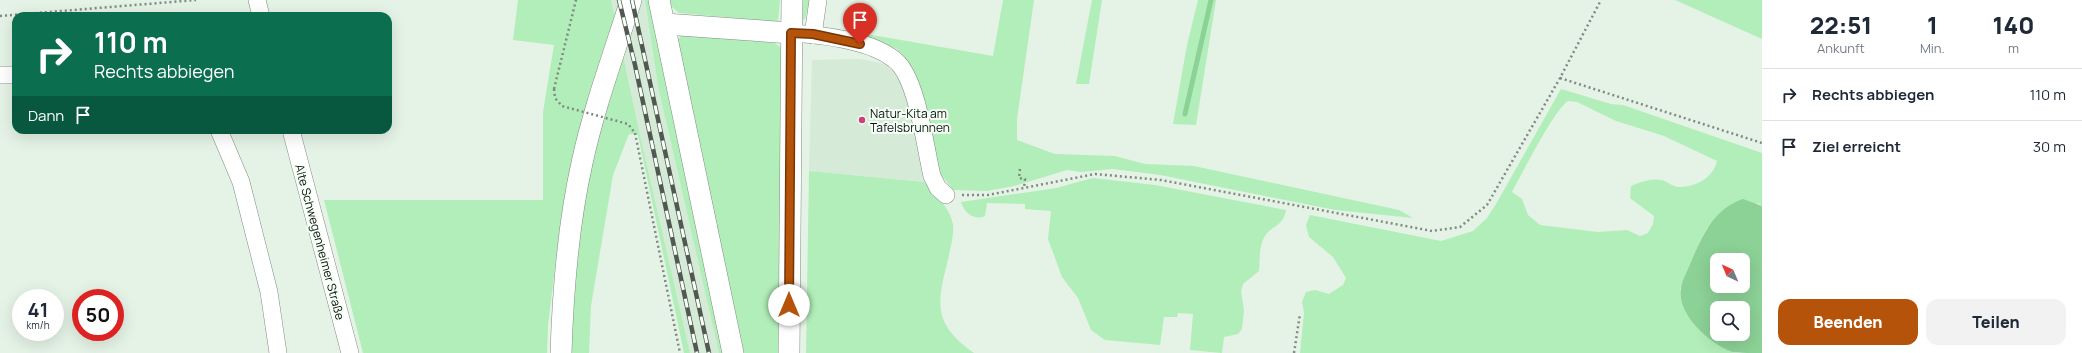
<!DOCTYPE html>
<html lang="de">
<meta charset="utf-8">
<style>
body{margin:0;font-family:Manrope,sans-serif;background:#f2f2f3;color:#1f2937;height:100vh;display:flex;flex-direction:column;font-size:15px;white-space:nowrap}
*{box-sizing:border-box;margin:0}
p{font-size:13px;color:#747a83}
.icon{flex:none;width:22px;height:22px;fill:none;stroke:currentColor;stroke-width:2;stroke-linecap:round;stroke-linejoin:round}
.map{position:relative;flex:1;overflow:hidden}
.side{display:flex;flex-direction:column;background:#fff;width:320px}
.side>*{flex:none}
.guide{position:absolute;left:12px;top:12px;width:380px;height:122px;border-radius:12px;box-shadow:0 4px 16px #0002;background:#0b6e4f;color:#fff;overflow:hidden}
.needle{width:26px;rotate:316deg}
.fabs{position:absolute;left:1710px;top:253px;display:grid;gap:8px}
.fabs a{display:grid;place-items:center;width:40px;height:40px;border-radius:8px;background:#fff;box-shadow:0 4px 16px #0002;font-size:20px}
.speed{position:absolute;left:12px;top:289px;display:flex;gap:8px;font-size:20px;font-weight:700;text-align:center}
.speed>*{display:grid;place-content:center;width:52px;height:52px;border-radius:50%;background:#fff;box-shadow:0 4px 16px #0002;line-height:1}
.speed small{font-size:10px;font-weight:400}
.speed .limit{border:6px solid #d22;background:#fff;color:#111}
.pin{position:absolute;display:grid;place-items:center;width:34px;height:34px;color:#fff;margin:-41px -17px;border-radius:50% 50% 50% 0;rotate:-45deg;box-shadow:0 0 4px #0007}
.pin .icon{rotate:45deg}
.me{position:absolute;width:44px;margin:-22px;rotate:0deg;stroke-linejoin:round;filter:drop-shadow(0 0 3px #0008)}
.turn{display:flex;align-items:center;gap:14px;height:84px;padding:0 16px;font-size:18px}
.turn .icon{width:52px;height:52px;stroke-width:2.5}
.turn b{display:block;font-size:28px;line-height:34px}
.then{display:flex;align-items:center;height:38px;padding:0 16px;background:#0003;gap:8px;font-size:15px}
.eta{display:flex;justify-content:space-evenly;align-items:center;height:68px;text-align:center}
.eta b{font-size:24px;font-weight:800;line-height:28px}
.action{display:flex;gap:8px;margin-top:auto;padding:8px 16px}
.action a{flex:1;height:46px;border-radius:12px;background:#b45309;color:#fff;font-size:16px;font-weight:800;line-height:46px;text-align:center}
.action a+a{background:#f2f2f3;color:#1f2937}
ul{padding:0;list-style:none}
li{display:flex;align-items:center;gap:12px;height:52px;padding:0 16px;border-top:1px solid #e0e1e3}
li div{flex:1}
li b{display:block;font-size:15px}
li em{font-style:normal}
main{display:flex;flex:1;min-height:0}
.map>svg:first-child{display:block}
</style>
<main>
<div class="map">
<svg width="1762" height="353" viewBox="0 0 1762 353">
<rect width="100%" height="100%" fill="#e4f3e6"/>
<g fill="#d5ead7">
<polygon points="611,0 645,0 658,86 719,353 690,353 640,135"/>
<polygon points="860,59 885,64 894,73 902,86 910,109 921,156 924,182 809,171 812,60"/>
</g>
<g fill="#b2eeb9" fill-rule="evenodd">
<polygon points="518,0 611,0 640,135 690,353 684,353 638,135 629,134 613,175 591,306 589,353 568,353 570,304 580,239 561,219 548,325 547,353 363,353 324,200 543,200 543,112 554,45 513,40"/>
<polygon points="645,0 649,0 724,353 719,353 658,86"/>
<polygon points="670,0 780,0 778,22 679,13 672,7"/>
<polygon points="798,0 810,0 805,19 800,21"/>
<polygon points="1003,0 1034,0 1017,119 1017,140 1055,154 1115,156 1145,164 1194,166 1399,210 1413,218 1335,210 1160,175 1113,169 1081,172 1067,170 1014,186 987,191 953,190 940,173 912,69 897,49 855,32 993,56"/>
<polygon points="1092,0 1102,0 1089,84 1076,84"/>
<polygon points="1198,0 1216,0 1196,125 1173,124 1187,45"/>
<polygon points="1675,0 1762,0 1762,39"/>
<polygon points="682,34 775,43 783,49 780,353 743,353 677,41"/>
<path d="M1561 89 1611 104 1623 105 1762 153V206L1758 203 1707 228 1700 241 1680 289 1681 299 1691 319 1701 331 1732 352 1738 353H1300L1304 313 1302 302 1306 292 1315 290 1329 294 1343 285 1346 278 1333 257 1309 237 1306 225 1310 215 1441 241 1473 231 1487 218 1496 204ZM1568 101 1577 102 1616 121 1664 136 1717 161C1713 178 1696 187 1679 187 1673 187 1667 181 1661 180 1651 178 1640 182 1631 186L1630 198 1654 216 1653 224 1648 233 1640 236 1627 230 1598 232 1540 225 1528 215 1522 199 1512 192C1522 174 1554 110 1568 101Z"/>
<path d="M809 171 924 182C934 193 951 209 953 225 954 235 951 245 949 255 938 301 930 322 974 353H806Z"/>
<path d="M1093 178 1155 185 1286 210C1283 227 1272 225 1265 236 1259 245 1260 260 1259 271L1243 284 1241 291 1244 310 1242 329 1238 334 1224 337 1222 353 1190 350 1193 314 1178 313 1177 317H1164L1160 345 1105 340 1091 330 1078 298 1062 277 1048 239 1051 211 1025 209V204L987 203 985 216C975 221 964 213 961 202L1056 188Z"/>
</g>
<path fill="#8cd196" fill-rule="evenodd" d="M1743 199 1762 206V353C1753 353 1740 353 1732 352 1711 344 1684 320 1681 298 1679 287 1684 278 1688 269 1700 241 1712 209 1743 199ZM1717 260H1743V286H1717ZM1717 308H1743V334H1717Z"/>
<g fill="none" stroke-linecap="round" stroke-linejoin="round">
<polyline stroke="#8cd196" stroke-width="5" points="1185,114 1211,0"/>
<defs>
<g id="minor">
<polyline points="257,0 261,16"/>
<path d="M791 33C822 35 875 40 898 63 918 84 925 147 932 176L938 188 946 195"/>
<polyline points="813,35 818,0"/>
<polyline points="0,75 16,75"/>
<polyline points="219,130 241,182 269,292 278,353"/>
<polyline points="291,130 350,353"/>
</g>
<g id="major">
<polyline points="659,0 733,353"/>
<polyline points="665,24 791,33"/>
<path d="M561 353C563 289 568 225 582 163 594 107 614 54 631 0"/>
<polyline points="789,353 792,0"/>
</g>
</defs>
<use href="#minor" stroke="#7f8d81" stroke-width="18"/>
<use href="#major" stroke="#7f8d81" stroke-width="22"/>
<g stroke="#808a82" stroke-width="2.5" stroke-dasharray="2 3" stroke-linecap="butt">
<polyline points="0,16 196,0"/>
<polyline points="1560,78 1762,143"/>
<polyline points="554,89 576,0"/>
<polyline points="635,133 680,353"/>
<polyline points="1020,169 1019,178 1025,179 1024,188"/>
<polyline points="962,195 988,195 1095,174 1161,180 1432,231 1460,227 1487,205 1560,78 1601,0"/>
<polyline points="1294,353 1300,314"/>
</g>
<use href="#minor" stroke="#fff" stroke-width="17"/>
<use href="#major" stroke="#fff" stroke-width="21"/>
<defs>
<g id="rail">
<polyline points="619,0 635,65 697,353"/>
<polyline points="632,0 709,353"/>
</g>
</defs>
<use href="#rail" stroke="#505851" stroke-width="4.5"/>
<use href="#rail" stroke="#f6fff6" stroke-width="3" stroke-dasharray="9" stroke-linecap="butt"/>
<polyline stroke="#808a82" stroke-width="2.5" stroke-dasharray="2 3" stroke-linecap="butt" points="554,89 555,98 562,106 628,124 635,133"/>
</g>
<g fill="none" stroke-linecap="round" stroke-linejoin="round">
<defs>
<polyline id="route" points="789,305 791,33 813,34 860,44"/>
</defs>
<use href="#route" stroke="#753606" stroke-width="10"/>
<use href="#route" stroke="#b45309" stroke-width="7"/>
</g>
<circle fill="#ca417c" stroke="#f6fff6" stroke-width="1.5" cx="862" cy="120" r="4"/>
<g text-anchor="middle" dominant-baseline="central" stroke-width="4" stroke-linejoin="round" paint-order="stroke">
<g font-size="12" fill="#0e130f" stroke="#f6fff6" text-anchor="start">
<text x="870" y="113">Natur-Kita am<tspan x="870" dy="14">Tafelsbrunnen</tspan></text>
</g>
<g font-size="12" fill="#0e130f" stroke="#f6fff6">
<text transform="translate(320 242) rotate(75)">Alte Schwegenheimer Straße</text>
</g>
</g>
</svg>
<div class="fabs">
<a><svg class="needle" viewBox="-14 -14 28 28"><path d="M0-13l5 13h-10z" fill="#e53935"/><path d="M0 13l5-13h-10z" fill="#747a83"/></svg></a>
<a><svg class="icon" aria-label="search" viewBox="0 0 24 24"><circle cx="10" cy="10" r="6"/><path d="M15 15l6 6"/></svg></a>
</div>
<div class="speed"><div>41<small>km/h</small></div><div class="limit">50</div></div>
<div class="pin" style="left:860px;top:44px;background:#d93025"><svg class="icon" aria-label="arrive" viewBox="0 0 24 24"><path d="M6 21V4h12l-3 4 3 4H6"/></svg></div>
<svg class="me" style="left:789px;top:305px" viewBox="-20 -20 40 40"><circle r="19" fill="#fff"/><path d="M0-13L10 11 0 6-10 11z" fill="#b45309"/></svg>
<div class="guide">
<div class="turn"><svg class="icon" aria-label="right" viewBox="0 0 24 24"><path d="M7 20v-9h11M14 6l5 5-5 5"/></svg><div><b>110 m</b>Rechts abbiegen</div></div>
<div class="then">Dann<svg class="icon" aria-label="arrive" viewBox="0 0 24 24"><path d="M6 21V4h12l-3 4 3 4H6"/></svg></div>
</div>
</div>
<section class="side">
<div class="eta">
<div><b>22:51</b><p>Ankunft</p></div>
<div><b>1</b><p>Min.</p></div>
<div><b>140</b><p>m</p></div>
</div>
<ul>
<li><svg class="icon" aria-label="right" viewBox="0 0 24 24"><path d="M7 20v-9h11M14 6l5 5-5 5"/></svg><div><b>Rechts abbiegen</b></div><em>110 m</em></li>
<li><svg class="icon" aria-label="arrive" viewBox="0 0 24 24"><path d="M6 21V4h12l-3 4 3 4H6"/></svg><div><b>Ziel erreicht</b></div><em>30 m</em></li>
</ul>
<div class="action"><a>Beenden</a><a>Teilen</a></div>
</section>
</main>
